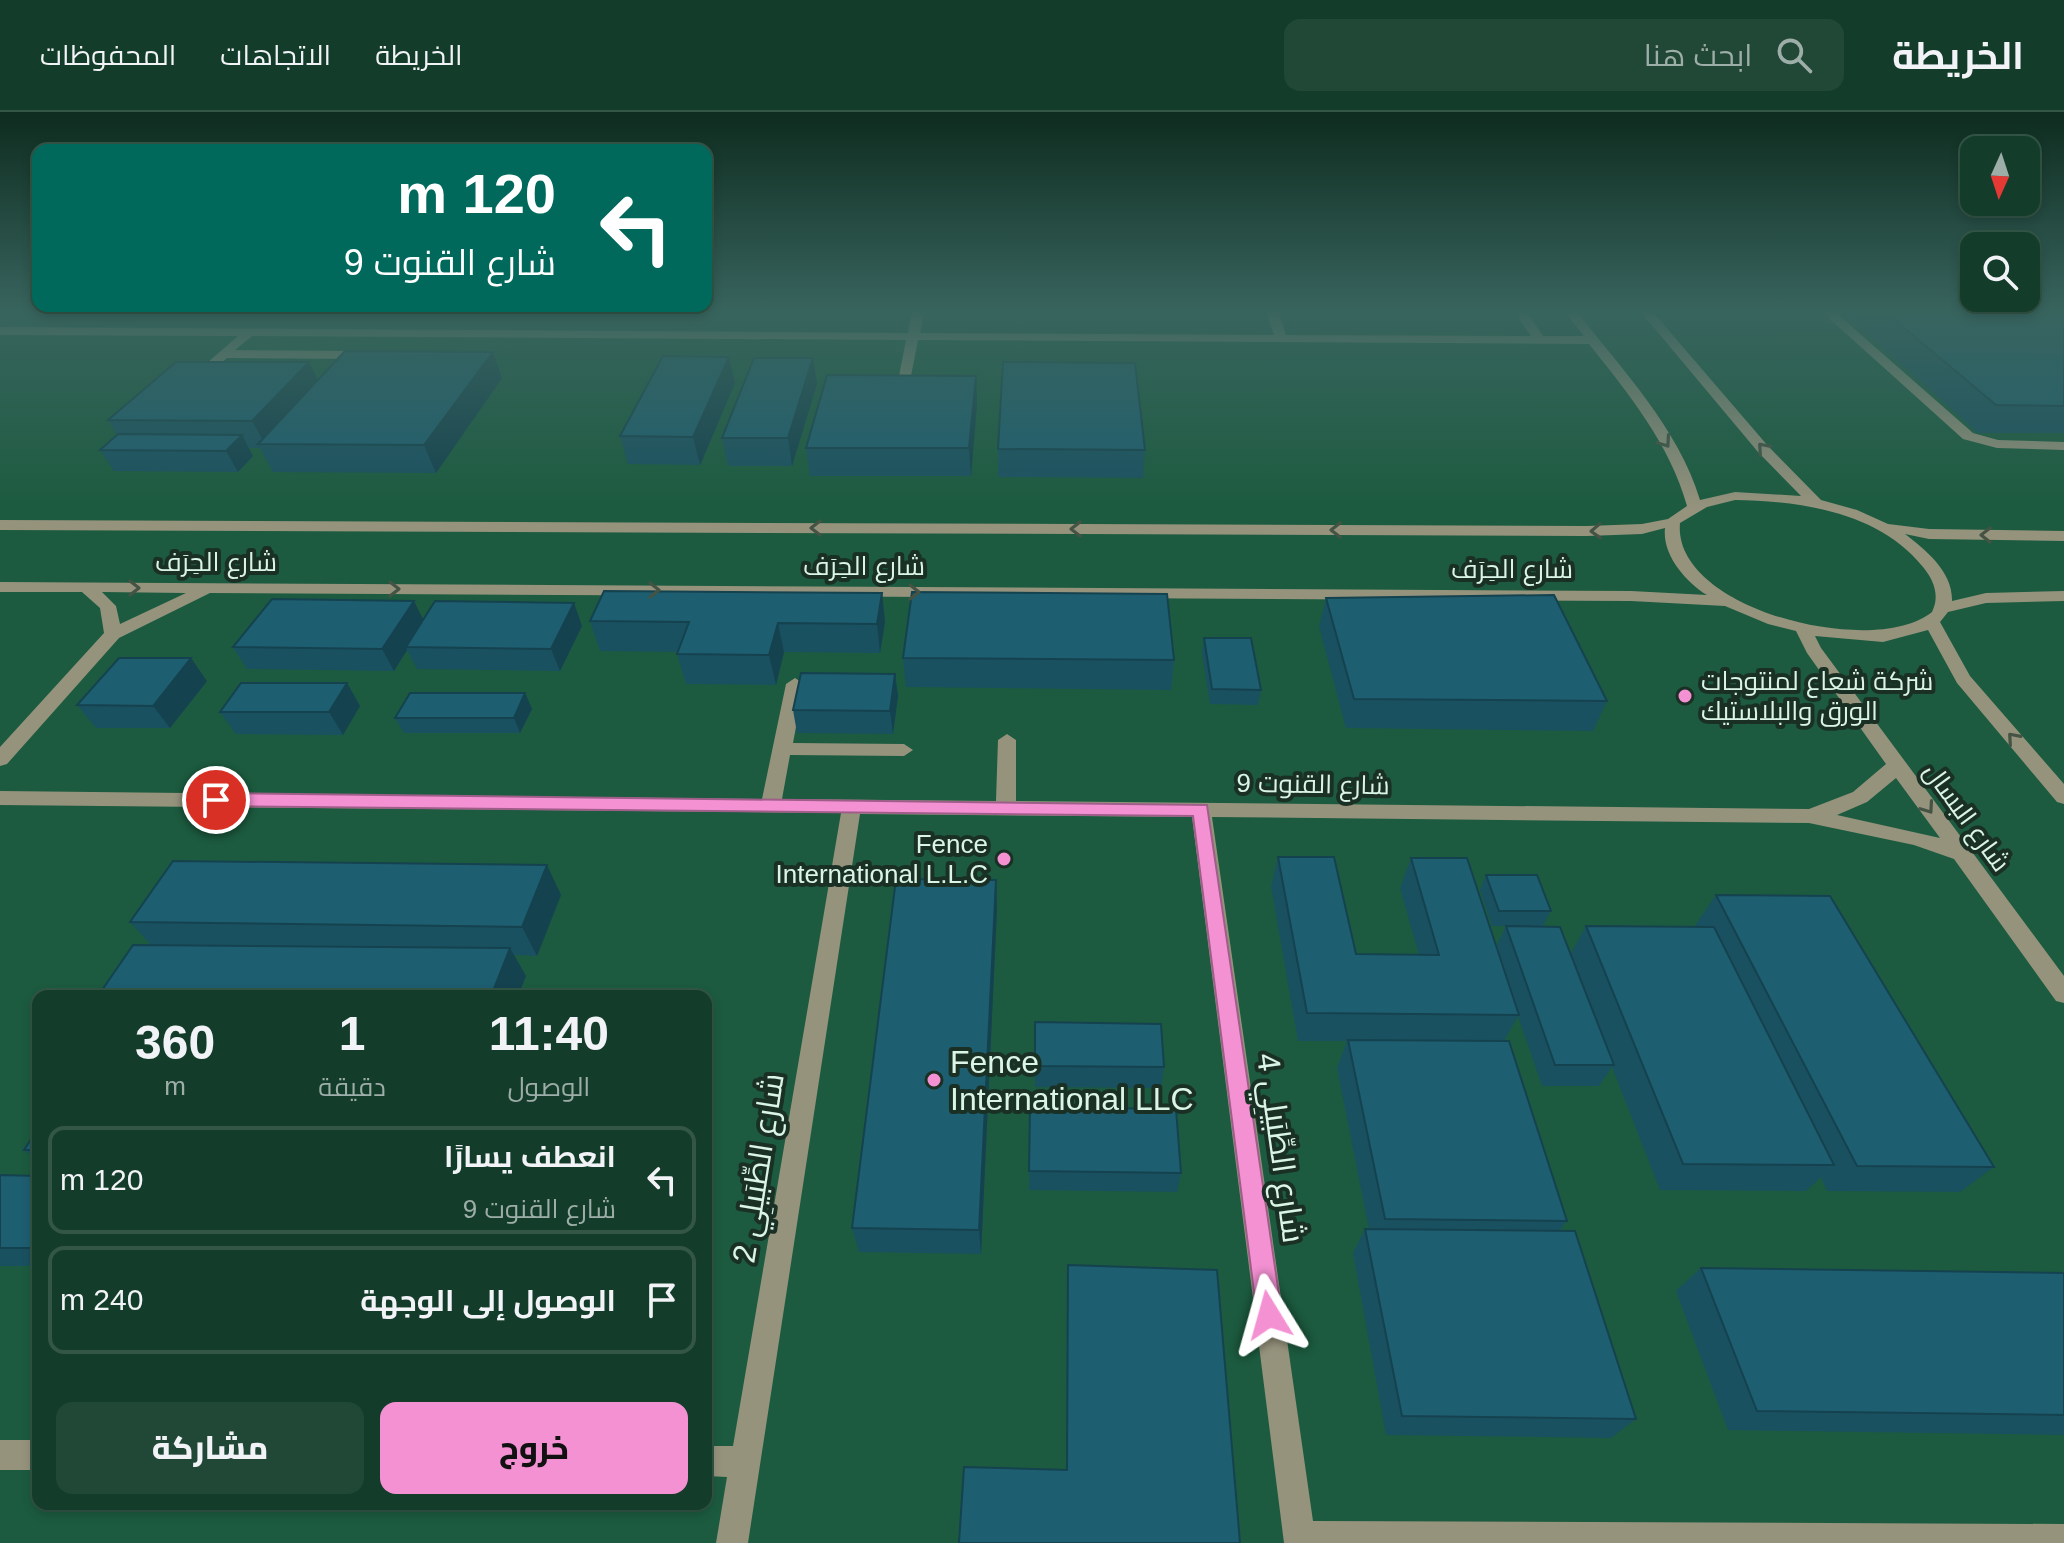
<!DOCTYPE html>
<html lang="ar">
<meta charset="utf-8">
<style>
body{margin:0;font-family:Arial,Cairo,sans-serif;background:#214736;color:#f1f3f6;direction:rtl;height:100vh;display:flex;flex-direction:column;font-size:30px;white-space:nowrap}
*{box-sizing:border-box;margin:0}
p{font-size:26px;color:#9dada8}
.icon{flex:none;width:44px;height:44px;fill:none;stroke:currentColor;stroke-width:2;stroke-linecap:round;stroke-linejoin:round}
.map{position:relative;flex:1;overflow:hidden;direction:ltr}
.sheet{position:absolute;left:32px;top:878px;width:680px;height:520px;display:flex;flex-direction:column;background:#143c2a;border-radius:16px;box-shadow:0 4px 12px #0003,0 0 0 2px #335647;direction:rtl}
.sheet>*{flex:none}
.banner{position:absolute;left:32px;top:32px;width:680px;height:168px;border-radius:16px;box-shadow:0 4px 12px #0003,0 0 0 2px #335647;direction:rtl;background:#00695c;color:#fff;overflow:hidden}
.needle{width:52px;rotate:183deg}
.buttons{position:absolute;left:1960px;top:24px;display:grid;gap:16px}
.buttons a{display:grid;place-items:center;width:80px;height:80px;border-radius:16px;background:#143c2a;box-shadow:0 4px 12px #0003,0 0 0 2px #335647;font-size:40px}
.pin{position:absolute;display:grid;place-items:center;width:68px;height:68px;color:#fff;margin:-34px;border:4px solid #fff;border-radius:50%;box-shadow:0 2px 8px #0007}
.me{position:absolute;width:88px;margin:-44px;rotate:352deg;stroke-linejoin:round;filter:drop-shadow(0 0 6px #0008)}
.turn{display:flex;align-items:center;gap:28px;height:168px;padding:0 24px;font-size:36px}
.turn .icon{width:104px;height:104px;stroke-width:2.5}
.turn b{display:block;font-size:56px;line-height:68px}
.eta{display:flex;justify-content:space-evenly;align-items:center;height:136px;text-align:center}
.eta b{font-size:48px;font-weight:800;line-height:56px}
.cta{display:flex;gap:16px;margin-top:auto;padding:16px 24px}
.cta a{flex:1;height:92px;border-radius:16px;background:#f491d3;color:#111;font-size:32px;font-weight:800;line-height:92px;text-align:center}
.cta a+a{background:#214736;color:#f1f3f6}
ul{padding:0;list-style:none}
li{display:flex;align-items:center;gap:24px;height:108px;margin:0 16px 12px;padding:0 8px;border:4px solid #335647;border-radius:16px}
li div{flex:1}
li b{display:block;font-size:30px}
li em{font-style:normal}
header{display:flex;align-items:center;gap:48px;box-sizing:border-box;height:112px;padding:0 40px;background:#143c2a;border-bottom:2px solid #335647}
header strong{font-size:38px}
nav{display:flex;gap:44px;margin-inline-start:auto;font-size:28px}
.search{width:560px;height:72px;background:#214736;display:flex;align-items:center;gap:20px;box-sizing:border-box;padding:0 28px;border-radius:16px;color:#9dada8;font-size:30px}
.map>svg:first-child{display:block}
</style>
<header>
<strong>الخريطة</strong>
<div class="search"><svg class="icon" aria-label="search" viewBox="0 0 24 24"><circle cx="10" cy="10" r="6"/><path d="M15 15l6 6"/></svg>ابحث هنا</div>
<nav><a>الخريطة</a><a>الاتجاهات</a><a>المحفوظات</a></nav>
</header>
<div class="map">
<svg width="2064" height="1431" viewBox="0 0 2064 1431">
<rect width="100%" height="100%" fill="#1a5038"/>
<path fill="#1c5b3f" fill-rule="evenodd" d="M0 199H2064V1431H0ZM38 884H706V1392H38Z"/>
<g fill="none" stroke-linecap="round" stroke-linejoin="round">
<g fill="#96937d" fill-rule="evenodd">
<path d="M912 199H924L920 221 1274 223 1266 199H1278L1286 223 1531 224 1514 199H1526L1543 224H1584L1564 199H1576C1621 256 1679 317 1700 388L1735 380 1801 384 1758 340 1640 199H1652L1768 334 1821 388 1857 398 1888 412 1929 417 2064 419V429L1929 427 1905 422C1926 438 1953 460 1952 489L1986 481 2064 479V489L1986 491 1948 500 1940 510 1970 564 2064 672V692L2057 690 1957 571 1928 518 1883 530 1815 524 1821 536 2064 864V891L2056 889 1954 747 1914 733 1809 711 1212 705 1313 1409 2064 1412V1431H1284L1192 705 860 702 748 1431H716L727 1365 706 1364V1334H733L841 701 0 693V679L762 687 786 572 795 566 804 572 793 631 904 632 913 638 904 644 790 643 782 687 996 689 998 628 1007 622 1016 628V689L1809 697 1853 680 1886 652 1807 541 1796 519 1768 512 1725 494 1631 489 210 481 119 526 7 652 0 654V635L104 521 100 496 82 480H0V470L1631 479 1707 483C1686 470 1662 443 1665 416L1642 422 1587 424 0 418V408L1587 414 1642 412 1668 407 1687 394C1670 332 1628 281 1589 232L918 228 909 274 903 278 897 274 906 228 252 224 235 238 363 239 369 243 363 247 227 246 195 272 191 271V265L238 224 0 223V215L908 221ZM1735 388C1801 389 1879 400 1923 455 1934 468 1940 484 1932 500 1875 547 1672 498 1680 411L1707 395ZM102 480 186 481 120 512 116 494ZM1896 666 1940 726 1837 703 1867 690Z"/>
<polygon points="1821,199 1834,199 1973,321 1998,328 2064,330 2064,338 1997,336 1963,327"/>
<rect x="0" y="1328" width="38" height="30"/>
</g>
</g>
<g fill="#1a5161">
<polygon points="1842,199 2064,199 2064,321 1978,321"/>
<polygon points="493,240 502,266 436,361 273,360 260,336 249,336 253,344 238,360 114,359 100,338 117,323 108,308 309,250 318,268"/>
<polygon points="729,245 735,271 700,353 628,352 620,324"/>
<polygon points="817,272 792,354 728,354 722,326"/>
<polygon points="977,291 971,364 810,364 806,336"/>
<polygon points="998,337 1145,338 1143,366 998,365"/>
<polygon points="882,481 885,510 880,541 784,540 776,573 686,572 677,542 678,540 600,539 590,509"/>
<polygon points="1326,486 1607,589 1593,619 1346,616 1319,515"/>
<polygon points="423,507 582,514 560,559 417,557 407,538 394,559 247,557 233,535"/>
<polygon points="1204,526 1261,578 1258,593 1210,592 1202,541"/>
<polygon points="903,546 1174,548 1171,578 906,575"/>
<polygon points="895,562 898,584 893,622 797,621 793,598"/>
<polygon points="207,569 170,616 96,616 77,593"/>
<polygon points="347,571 360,594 343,623 236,622 220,600"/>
<polygon points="525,581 532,597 520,621 404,621 395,606"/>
<polygon points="1278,745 1356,842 1419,843 1400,776 1411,746 1496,835 1506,814 1571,841 1586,814 1697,815 1696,812 1716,783 1994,1055 1960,1080 1827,1079 1821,1065 1806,1079 1660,1078 1612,955 1599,974 1542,974 1518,904 1504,929 1567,1109 1559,1119 1636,1307 1611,1326 1386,1323 1353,1141 1365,1117 1369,1117 1337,956 1347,929 1298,929 1271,774"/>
<polygon points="1486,763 1551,799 1543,814 1492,814 1480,778"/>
<polygon points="996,768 997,797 981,1142 859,1140 852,1116"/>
<polygon points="561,783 537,844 514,843 526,864 518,884 98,884 151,833 130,810"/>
<polygon points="1035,910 1164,955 1161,976 1035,975"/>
<polygon points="1030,995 1181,1061 1177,1080 1029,1078"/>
<polygon points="38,1017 38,1048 24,1038"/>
<polygon points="0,1063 38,1064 38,1154 0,1154"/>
<polygon points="1068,1153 1240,1431 1066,1358 1067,1176"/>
<polygon points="1701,1156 2064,1161 2064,1323 1728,1318 1676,1179"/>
</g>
<g fill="#15424f">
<polygon points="493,240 502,266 436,361 424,333"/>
<polygon points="729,245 735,271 700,353 693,325"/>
<polygon points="813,246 817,272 792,354 788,326"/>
<polygon points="309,250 322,277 265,332 252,309"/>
<polygon points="976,264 977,291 971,364 969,336"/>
<polygon points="242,323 253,344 238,360 226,339"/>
<polygon points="882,481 885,510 880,541 877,512"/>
<polygon points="414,489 425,511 406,535 407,538 394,559 382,537"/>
<polygon points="574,491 582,514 560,559 551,537"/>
<polygon points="778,511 784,540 776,573 769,543"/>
<polygon points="191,546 207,569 170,616 153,594"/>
<polygon points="895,562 898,584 893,622 890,599"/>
<polygon points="347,571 360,594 343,623 329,600"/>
<polygon points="525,581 532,597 520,621 514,606"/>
<polygon points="547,753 561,783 537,844 522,815"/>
<polygon points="996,768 997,797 981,1142 979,1118"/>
<polygon points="510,836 526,864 518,884 491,884"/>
<polygon points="706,1057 713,1072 706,1104"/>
</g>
<g fill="#1e5e71" stroke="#15424f" stroke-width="2">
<polygon points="1884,199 2064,199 2064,294 1996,293"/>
<polygon points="345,239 493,240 424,333 258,332"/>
<polygon points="663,244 729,245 693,325 620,324"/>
<polygon points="754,246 813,246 788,326 722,326"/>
<polygon points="176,250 309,250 252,309 108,308"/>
<polygon points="1003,250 1135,251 1145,338 998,337"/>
<polygon points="827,263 976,264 969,336 806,336"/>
<polygon points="118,322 242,323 226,339 100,338"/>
<polygon points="604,479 882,481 877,512 778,511 769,543 677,542 689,510 590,509"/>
<polygon points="912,480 1167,482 1174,548 903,546"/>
<polygon points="1554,483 1607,589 1354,587 1326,486"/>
<polygon points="272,487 414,489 382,537 233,535"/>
<polygon points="435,489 574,491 551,537 406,535"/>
<polygon points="1204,526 1251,526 1261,578 1212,577"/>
<polygon points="119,546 191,546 153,594 77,593"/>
<polygon points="801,561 895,562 890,599 793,598"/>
<polygon points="241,571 347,571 329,600 220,600"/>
<polygon points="410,581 525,581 514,606 395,606"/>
<polygon points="1278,745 1334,745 1356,842 1439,843 1411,746 1467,746 1519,903 1307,901"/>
<polygon points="173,749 547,753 522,815 130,810"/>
<polygon points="1486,763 1537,763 1551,799 1499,799"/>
<polygon points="896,767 996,768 979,1118 852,1116"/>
<polygon points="1716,783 1830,784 1994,1055 1857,1054"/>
<polygon points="1506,814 1560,815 1614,953 1555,953"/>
<polygon points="1586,814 1714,815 1834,1053 1683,1052"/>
<polygon points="133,833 510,836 491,884 98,884"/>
<polygon points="1035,910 1161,912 1164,955 1035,954"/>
<polygon points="1348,928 1509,929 1567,1109 1385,1107"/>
<polygon points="1030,995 1176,997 1181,1061 1029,1059"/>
<polygon points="38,1017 38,1038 24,1038"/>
<polygon points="0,1063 38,1064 38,1136 0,1136"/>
<polygon points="1365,1117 1575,1119 1636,1307 1402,1304"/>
<polygon points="1068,1153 1217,1158 1240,1431 959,1431 964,1355 1067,1358"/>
<polygon points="1701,1156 2064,1161 2064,1303 1757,1299"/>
</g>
<defs><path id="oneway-chevron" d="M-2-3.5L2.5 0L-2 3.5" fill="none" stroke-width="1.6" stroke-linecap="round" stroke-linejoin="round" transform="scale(2)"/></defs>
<g stroke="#455344">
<use href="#oneway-chevron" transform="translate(1665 330) rotate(55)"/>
<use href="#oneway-chevron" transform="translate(1763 336) rotate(-131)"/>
<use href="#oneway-chevron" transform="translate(816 416) rotate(-180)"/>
<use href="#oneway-chevron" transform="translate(1076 417) rotate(-180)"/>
<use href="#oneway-chevron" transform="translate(1336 418) rotate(-180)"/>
<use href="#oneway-chevron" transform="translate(1596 419) rotate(178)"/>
<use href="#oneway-chevron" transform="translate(1986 423) rotate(-179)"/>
<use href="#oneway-chevron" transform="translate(134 476)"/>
<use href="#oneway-chevron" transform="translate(394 477)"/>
<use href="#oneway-chevron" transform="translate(654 478)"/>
<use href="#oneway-chevron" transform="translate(914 480)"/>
<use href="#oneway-chevron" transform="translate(2013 626) rotate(-131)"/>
<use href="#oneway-chevron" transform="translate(1928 696) rotate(55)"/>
</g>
<linearGradient id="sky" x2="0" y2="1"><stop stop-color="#0e2c1f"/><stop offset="0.5" stop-color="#38645e"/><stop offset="1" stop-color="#38645e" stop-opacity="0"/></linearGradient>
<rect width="2064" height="399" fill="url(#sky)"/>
<polygon fill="#f491d3" stroke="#9f5e89" stroke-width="2" points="216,681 1207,693 1282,1203 1278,1212 1269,1216 1260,1212 1257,1203 1193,704 216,694 207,688"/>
<g fill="#f491d3" stroke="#1a3025" stroke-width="3">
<circle cx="1685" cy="584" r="8"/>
<circle cx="1004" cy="747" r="8"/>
<circle cx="934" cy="968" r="8"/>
</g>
<g text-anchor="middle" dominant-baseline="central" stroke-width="8" stroke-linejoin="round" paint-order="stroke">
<g font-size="26" fill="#daf5e6" stroke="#1a3025">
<text x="216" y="450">شارع الحِرَف</text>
<text x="864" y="454">شارع الحِرَف</text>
<text x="1512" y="457">شارع الحِرَف</text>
<text transform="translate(1313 672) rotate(1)">شارع القنوت 9</text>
<text transform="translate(1967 705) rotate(54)">شارع البسال</text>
</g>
<g font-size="26" fill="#daf5e6" stroke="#1a3025" text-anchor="start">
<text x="1701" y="569">شركة شعاع لمنتوجات<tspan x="1701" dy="30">الورق والبلاستيك</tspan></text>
<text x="988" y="732" text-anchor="end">Fence<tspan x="988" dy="30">International L.L.C</tspan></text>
</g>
<g font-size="32" fill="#daf5e6" stroke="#1a3025" text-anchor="start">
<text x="950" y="950">Fence<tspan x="950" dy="37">International LLC</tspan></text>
</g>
<g font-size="32" fill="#daf5e6" stroke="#1a3025">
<text transform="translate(1281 1036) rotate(82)">شارع الطِّبَيلِي 4</text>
<text transform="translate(758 1056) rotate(-81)">شارع الطِّبَيلِي 2</text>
</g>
</g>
</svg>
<div class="buttons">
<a><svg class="needle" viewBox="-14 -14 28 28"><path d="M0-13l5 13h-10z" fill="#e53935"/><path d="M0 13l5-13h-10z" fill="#9dada8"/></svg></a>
<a><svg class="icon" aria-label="search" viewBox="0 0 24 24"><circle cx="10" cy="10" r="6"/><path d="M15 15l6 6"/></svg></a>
</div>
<div class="pin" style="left:216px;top:688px;background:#d93025"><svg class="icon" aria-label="arrive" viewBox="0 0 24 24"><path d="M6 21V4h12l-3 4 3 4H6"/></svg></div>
<svg class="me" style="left:1269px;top:1203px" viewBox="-20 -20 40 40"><path d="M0-17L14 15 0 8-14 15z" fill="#f491d3" stroke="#fff" stroke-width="4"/></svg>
<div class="banner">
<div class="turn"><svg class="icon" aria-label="left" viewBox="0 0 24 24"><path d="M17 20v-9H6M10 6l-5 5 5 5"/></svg><div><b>120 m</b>شارع القنوت 9</div></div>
</div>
<section class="sheet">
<div class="eta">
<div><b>11:40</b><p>الوصول</p></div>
<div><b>1</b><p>دقيقة</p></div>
<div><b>360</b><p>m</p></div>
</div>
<ul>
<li><svg class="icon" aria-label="left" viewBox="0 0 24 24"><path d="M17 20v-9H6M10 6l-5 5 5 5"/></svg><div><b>انعطف يسارًا</b><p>شارع القنوت 9</p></div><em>120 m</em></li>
<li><svg class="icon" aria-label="arrive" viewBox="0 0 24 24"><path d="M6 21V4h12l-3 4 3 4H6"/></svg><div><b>الوصول إلى الوجهة</b></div><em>240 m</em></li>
</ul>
<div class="cta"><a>خروج</a><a>مشاركة</a></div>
</section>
</div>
